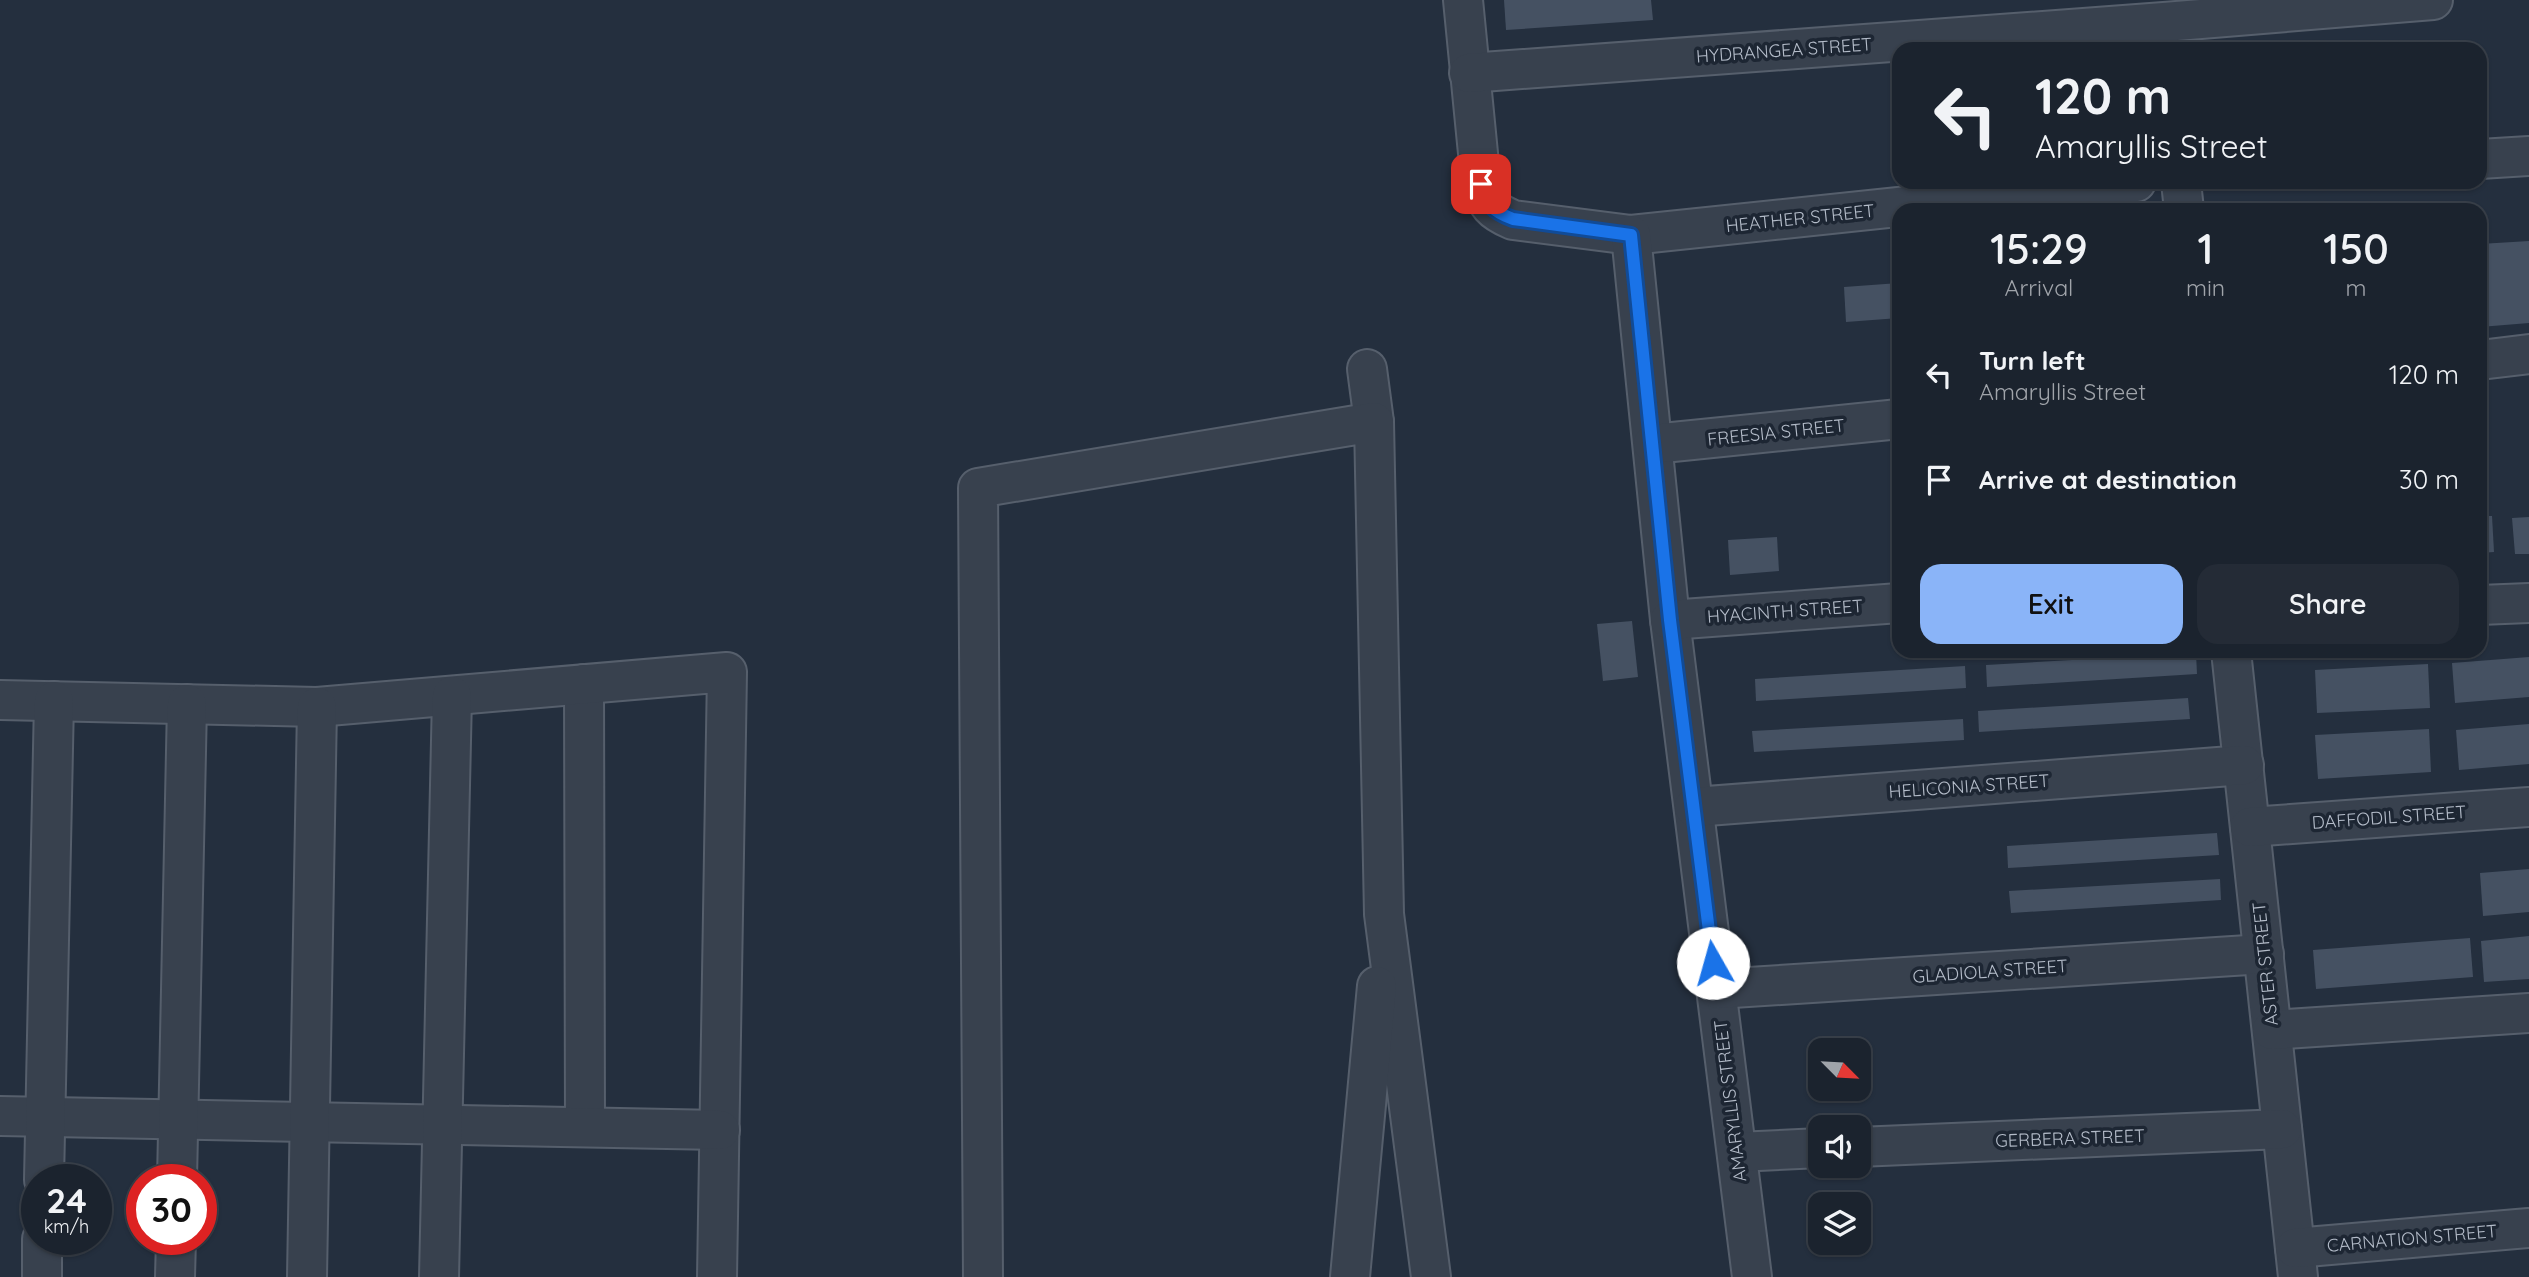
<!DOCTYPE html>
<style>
body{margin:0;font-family:Quicksand,sans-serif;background:#242b36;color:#f1f3f6;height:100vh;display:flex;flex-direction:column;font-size:26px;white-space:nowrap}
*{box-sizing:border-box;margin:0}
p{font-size:23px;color:#a0a4aa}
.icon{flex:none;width:38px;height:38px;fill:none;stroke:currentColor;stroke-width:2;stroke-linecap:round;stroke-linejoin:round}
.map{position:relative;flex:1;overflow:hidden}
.sheet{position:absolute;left:1892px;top:203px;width:595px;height:455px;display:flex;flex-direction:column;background:#1b232e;border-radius:21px;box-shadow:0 2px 5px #0004,0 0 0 2px #39404a}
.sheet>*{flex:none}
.guide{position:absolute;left:1892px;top:42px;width:595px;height:147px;border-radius:21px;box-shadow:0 2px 5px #0004,0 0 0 2px #39404a;background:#1b232e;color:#f1f3f6;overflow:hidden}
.needle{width:46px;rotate:114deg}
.tools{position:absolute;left:1808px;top:1038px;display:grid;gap:14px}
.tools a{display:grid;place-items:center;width:63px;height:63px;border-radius:14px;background:#1b232e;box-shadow:0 2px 5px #0004,0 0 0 2px #39404a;font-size:35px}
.speed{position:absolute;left:21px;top:1164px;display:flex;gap:14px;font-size:35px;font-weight:700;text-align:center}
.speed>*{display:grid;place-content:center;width:91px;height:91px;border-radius:50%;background:#1b232e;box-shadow:0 2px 5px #0004,0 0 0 2px #39404a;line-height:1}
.speed small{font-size:18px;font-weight:400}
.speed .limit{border:10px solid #d22;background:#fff;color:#111}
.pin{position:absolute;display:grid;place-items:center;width:60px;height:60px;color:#fff;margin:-30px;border-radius:14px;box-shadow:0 4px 10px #0006}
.me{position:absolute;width:77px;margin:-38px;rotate:353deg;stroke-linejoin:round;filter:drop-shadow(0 0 5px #0008)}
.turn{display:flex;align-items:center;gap:24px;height:147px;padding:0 28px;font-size:32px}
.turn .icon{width:91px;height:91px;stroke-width:2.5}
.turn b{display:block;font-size:49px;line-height:60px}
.eta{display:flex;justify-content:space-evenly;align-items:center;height:119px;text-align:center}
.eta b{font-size:42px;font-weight:600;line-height:49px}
.primary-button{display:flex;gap:14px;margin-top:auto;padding:14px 28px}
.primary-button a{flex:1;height:80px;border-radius:21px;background:#8ab4f8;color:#111;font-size:28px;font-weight:600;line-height:80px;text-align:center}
.primary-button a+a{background:#242b36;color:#f1f3f6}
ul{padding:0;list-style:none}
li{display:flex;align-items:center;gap:21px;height:105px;padding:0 28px}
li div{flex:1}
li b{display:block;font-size:26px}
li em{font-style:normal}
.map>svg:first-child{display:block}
</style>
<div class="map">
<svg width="2529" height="1277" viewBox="0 0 2529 1277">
<rect width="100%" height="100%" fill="#242f3e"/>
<g fill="#455162">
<polygon points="1504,0 1651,0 1653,20 1506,30"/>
<polygon points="2529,241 2529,323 2480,327 2480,244"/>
<polygon points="1899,283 1899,318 1846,322 1844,287"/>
<polygon points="2480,516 2492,516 2494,552 2480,553"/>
<polygon points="2529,517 2529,554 2515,554 2512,518"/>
<polygon points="1777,537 1779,571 1730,575 1728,540"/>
<polygon points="1632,621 1638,677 1603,681 1597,624"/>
<polygon points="2196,653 2197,674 1987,687 1986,665"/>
<polygon points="2529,657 2529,697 2455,703 2452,663"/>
<polygon points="2428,664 2430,708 2317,713 2315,670"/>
<polygon points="1965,666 1966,688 1756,701 1755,679"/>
<polygon points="2188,698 2190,719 1979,732 1978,711"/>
<polygon points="1963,719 1964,740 1754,752 1752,731"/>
<polygon points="2529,724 2529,764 2459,770 2456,730"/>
<polygon points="2429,729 2431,772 2318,779 2315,735"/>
<polygon points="2217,833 2219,855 2008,868 2007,846"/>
<polygon points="2529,869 2529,912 2483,916 2480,873"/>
<polygon points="2220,879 2221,900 2011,913 2009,891"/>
<polygon points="2529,936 2529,979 2484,982 2481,941"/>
<polygon points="2470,938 2473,977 2316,989 2313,950"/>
</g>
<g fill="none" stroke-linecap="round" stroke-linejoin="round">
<defs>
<g id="minor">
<path d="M1463 0 1481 184C1487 205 1492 211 1513 220L1631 235 2136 182"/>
<polyline points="1469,73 2164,22 2433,0"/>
<polyline points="2480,159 2529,156"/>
<polyline points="2181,182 2184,210"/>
<polyline points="1631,235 1670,620 1752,1277"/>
<polyline points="2480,360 2529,354"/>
<polyline points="1367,369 1374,422"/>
<polyline points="1653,444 1899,419"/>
<polyline points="2480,605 2529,603"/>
<polyline points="1670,620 1899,603"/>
<polyline points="2231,651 2298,1277"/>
<polyline points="584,684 585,1127"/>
<polyline points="0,700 317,707 727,672 717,1277"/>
<polyline points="1694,807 2244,765"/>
<polyline points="2250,827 2529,807"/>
<polyline points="1717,989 2264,954"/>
<polyline points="2272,1030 2529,1013"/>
<polyline points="0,1116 720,1130"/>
<polyline points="1858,1147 2282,1129"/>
<polyline points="1737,1152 1820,1148"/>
<polyline points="44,1180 54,701"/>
<polyline points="177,1180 187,704"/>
<polyline points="2295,1248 2529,1228"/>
<polyline points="42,1277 42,1239"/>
<polyline points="175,1277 176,1239"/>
<polyline points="307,1277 317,707"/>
<polyline points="439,1277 452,696"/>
<polyline points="983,1277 978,488 1374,422 1384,914 1431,1277"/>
<polyline points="1350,1277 1377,986"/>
</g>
</defs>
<use href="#minor" stroke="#565f6c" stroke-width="42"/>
<use href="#minor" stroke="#38414e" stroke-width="38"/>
</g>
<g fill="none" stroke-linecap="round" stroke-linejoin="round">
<defs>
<path id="route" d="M1481 184C1487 205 1492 211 1513 219L1631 235 1670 620 1713 963"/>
</defs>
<use href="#route" stroke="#114b97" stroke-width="18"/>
<use href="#route" stroke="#1a73e8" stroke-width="12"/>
</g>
<g text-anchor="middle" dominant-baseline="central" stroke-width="7" stroke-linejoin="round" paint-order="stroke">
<g font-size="18" fill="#b4bcc9" stroke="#1d2633">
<text transform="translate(1784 50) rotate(-4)">HYDRANGEA STREET</text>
<text transform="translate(1800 218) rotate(-6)">HEATHER STREET</text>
<text transform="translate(1776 432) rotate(-6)">FREESIA STREET</text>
<text transform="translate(1785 611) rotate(-4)">HYACINTH STREET</text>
<text transform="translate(1969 786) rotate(-4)">HELICONIA STREET</text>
<text transform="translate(2389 817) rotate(-4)">DAFFODIL STREET</text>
<text transform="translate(2265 964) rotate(-96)">ASTER STREET</text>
<text transform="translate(1990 971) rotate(-4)">GLADIOLA STREET</text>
<text transform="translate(1730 1101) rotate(-97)">AMARYLLIS STREET</text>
<text transform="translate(2070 1138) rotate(-2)">GERBERA STREET</text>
<text transform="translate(2412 1238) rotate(-5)">CARNATION STREET</text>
</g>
</g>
</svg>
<div class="tools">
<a><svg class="needle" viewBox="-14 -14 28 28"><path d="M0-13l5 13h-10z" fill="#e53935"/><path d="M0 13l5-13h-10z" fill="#a0a4aa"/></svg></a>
<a><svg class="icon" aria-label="sound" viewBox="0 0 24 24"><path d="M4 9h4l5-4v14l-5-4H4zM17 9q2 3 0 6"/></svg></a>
<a><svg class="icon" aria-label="layers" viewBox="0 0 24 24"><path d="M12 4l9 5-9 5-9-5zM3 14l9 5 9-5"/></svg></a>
</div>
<div class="speed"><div>24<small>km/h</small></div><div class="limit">30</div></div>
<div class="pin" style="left:1481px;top:184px;background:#d93025"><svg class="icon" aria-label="arrive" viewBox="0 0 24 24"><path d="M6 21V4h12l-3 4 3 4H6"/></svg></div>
<svg class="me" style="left:1713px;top:963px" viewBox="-20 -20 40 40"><circle r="19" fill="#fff"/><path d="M0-13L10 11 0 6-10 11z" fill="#1a73e8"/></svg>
<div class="guide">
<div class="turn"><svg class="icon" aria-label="left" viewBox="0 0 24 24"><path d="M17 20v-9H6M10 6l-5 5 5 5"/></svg><div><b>120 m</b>Amaryllis Street</div></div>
</div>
<section class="sheet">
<div class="eta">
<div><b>15:29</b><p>Arrival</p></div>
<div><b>1</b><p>min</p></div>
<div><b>150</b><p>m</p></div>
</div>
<ul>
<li><svg class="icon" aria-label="left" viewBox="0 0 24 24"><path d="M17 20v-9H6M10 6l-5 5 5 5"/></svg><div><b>Turn left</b><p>Amaryllis Street</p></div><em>120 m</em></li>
<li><svg class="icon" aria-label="arrive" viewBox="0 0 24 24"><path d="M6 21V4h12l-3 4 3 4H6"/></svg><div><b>Arrive at destination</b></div><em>30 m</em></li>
</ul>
<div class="primary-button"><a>Exit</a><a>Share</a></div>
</section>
</div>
